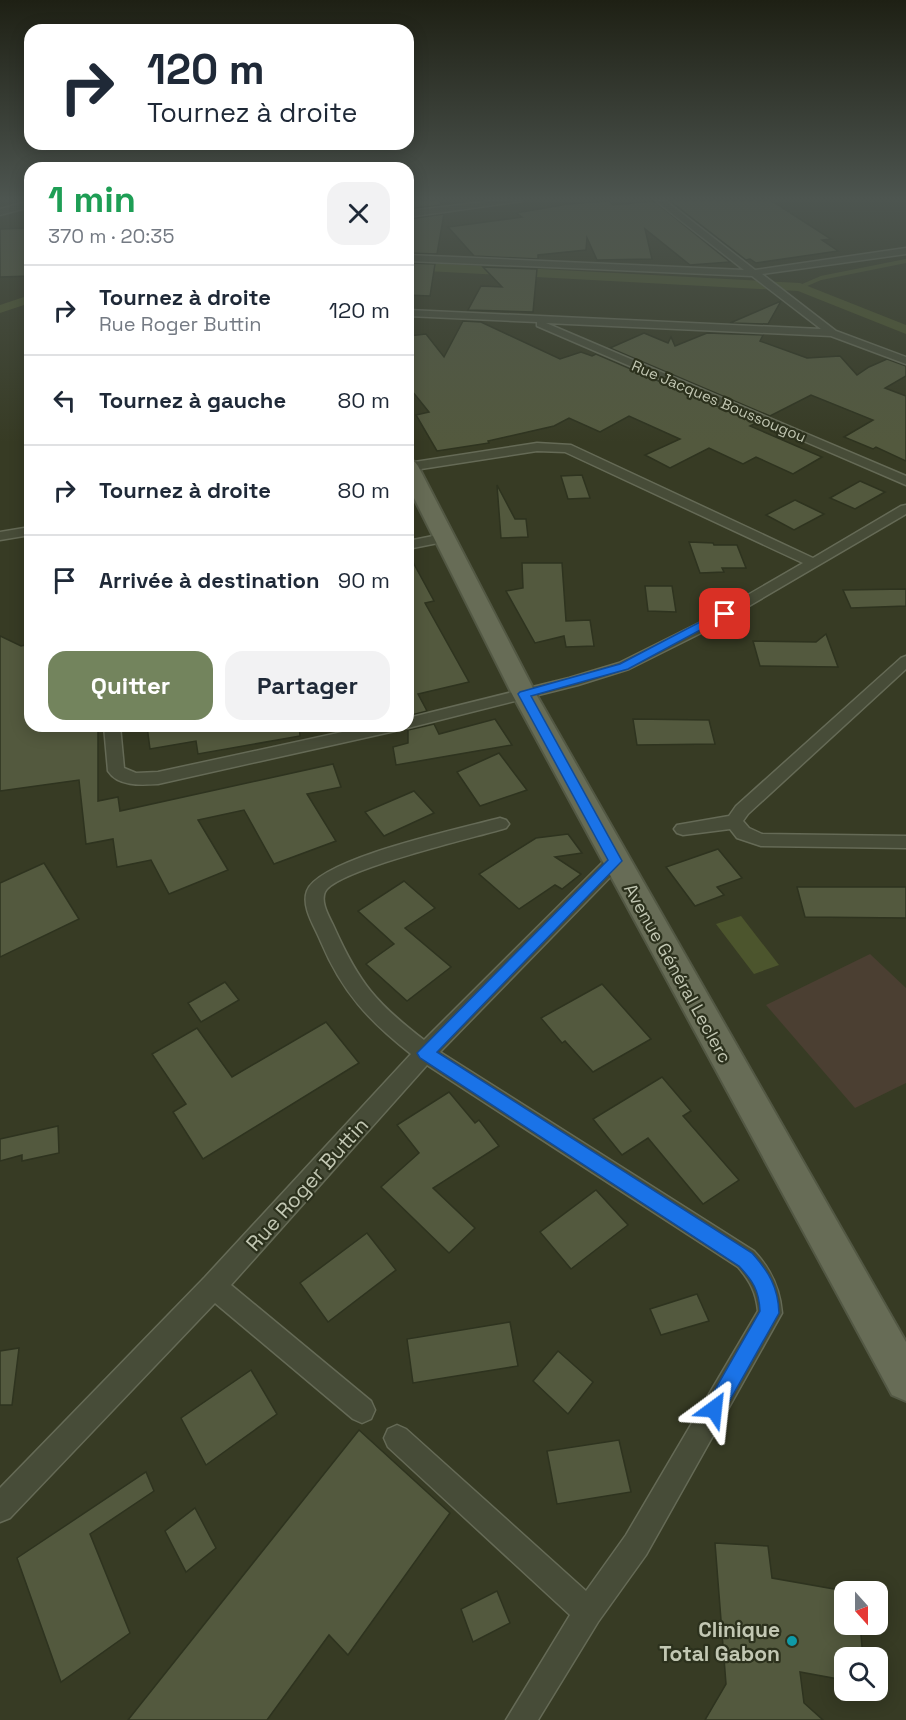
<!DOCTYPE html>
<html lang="fr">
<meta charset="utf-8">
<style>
body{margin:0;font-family:"Space Grotesk",sans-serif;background:#f2f2f3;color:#1f2937;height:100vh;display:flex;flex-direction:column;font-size:22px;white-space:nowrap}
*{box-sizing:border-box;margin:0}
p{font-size:20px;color:#747a83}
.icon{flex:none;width:33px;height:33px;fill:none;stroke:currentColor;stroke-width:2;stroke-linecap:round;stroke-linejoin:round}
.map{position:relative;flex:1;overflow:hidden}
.side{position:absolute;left:24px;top:162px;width:390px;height:570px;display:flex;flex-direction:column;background:#fff;border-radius:18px;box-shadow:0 3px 15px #0003}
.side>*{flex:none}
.banner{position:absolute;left:24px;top:24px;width:390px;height:126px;border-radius:18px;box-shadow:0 3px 15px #0003;background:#fff;color:#1f2937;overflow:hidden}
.needle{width:39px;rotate:159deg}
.buttons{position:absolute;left:834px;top:1581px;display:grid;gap:12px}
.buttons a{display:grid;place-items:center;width:54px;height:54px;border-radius:12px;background:#fff;box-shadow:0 3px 15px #0003;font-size:30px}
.pin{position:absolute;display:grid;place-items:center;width:51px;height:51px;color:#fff;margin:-26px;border-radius:12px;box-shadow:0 3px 9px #0006}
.me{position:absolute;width:66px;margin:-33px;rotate:30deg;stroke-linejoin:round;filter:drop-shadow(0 0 4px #0008)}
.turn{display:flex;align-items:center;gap:21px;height:126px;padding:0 24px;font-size:27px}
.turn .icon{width:78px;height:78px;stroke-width:2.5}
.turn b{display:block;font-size:42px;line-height:51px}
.round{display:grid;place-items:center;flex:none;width:63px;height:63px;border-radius:18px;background:#f2f2f3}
.summary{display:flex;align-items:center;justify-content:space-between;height:102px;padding:0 24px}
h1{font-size:36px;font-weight:700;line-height:45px;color:#1e9e55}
.cta{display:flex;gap:12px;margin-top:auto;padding:12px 24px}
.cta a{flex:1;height:69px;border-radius:18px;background:#73845d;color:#fff;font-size:24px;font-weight:700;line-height:69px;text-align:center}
.cta a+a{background:#f2f2f3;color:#1f2937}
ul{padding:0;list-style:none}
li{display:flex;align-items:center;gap:18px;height:90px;padding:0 24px;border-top:2px solid #e0e1e3}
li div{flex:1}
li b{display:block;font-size:22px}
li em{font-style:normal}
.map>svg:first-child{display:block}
</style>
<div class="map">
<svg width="906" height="1720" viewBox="0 0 906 1720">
<rect width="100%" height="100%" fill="#373b24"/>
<polygon fill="#4b3f32" points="870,954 906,988 906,1083 855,1108 766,1005"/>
<polygon fill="#4c552d" points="741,916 779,965 754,974 716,924"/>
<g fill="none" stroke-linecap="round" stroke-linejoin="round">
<polyline stroke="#4c552d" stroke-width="4" points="800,287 821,278 906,261"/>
<g fill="#4c552d" fill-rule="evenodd">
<polygon points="408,262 800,283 906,325 906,334 798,291 408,270"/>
<polygon points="30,295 30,303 0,313 0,305"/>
</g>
</g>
<g fill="#53593e" stroke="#2e331f" stroke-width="1.5">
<polygon points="408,201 439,201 442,205 408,209"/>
<polygon points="609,201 613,205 654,201 730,262 690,265 645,229 652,259 597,260 587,238 586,250 538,255 538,259 474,256 448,227 522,217 516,213 568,204"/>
<polygon points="670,201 772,201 831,239 822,240 838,251 756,263 750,259 746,260"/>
<polygon points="444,214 437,254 408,253 408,219"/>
<polygon points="30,228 30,276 0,277 0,229"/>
<polygon points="408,263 435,264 430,296 408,295"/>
<polygon points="483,267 537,269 533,312 468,310 481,286 502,287"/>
<polygon points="781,301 768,324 730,323"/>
<polygon points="463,321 481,322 560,359 581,352 592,356 596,354 756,423 750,426 822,457 793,474 756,457 743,464 709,448 670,468 645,455 680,439 629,416 600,432 569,418 554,426 488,441 489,443 437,451 416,415 429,412 408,386 408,336 426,334 444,357"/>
<polygon points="644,333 668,343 671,337 675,346 707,333 763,335 760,341 807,358 840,356 857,375 869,367 887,359 906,366 906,376 885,388 906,396 906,461 876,447 873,449 844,437 873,420 811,395 770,416 610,348"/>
<polygon points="582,475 590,498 568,499 561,476"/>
<polygon points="860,481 885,492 855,509 830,498"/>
<polygon points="497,485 515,519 526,519 528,537 501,538"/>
<polygon points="795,500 824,514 794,530 766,515"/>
<polygon points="689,542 713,543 714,545 737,545 746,568 722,568 724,572 700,573"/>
<polygon points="408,553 434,601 425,603 469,682 418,694 427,711 408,716"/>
<polygon points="522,563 562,563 566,621 590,620 594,646 566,647 564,636 535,643 506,591 523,588"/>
<polygon points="645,586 672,586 676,612 648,611"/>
<polygon points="906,589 906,606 851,608 843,590"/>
<polygon points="826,634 838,667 760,666 753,641 816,642"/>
<polygon points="0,636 21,646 30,644 30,726 98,726 98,801 118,797 120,811 333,764 341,787 307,794 336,841 274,864 244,810 198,820 228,870 169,894 151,860 117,867 113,839 86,844 79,780 0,791"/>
<polygon points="495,719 512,745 396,765 393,747 408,743 408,730 434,724 439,734"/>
<polygon points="633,719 709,720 715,744 637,745"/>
<polygon points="147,726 299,726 300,736 198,754 196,741 150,749"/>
<polygon points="499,753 527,790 480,806 457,772"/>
<polygon points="414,791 434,813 384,836 365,812"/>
<polygon points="568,834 582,853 555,857 581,874 562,889 555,885 519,909 479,874 536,838"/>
<polygon points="718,849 742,878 717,887 724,895 695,906 666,867"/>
<polygon points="44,863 79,919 0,957 0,883"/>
<polygon points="404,881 435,908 405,928 451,967 407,1001 366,964 394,944 358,911"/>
<polygon points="797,887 906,887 906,918 805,917"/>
<polygon points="225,982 239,1000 201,1022 188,1003"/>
<polygon points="602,984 651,1039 593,1072 565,1041 562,1043 541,1018"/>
<polygon points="326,1022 359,1063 203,1159 173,1112 186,1104 152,1054 197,1028 232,1077"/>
<polygon points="662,1077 691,1111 683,1116 739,1180 703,1204 648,1138 622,1155 593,1119"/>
<polygon points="449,1092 475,1123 479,1120 499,1146 433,1188 475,1228 449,1253 381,1187 419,1153 397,1125"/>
<polygon points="58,1126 59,1153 22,1161 22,1155 0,1161 0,1139"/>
<polygon points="596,1190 628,1225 571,1269 540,1232"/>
<polygon points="367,1233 396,1270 328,1322 300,1283"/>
<polygon points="697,1294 709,1321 661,1335 650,1309"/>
<polygon points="510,1322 518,1366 413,1383 407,1339"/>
<polygon points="19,1348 12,1405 0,1405 0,1351"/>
<polygon points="558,1351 593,1382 568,1414 533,1381"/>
<polygon points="251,1370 277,1414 206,1465 181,1418"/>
<polygon points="359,1430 450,1513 348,1655 329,1635 267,1720 128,1720"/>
<polygon points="619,1440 631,1492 557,1504 547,1451"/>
<polygon points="146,1472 154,1491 90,1534 130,1633 61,1682 17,1558"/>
<polygon points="195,1508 216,1548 186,1572 165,1531"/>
<polygon points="715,1543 768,1546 772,1578 851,1592 844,1592 844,1624 860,1624 863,1658 844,1658 844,1680 800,1672 804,1703 823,1720 705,1720 726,1684"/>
<polygon points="497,1591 510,1623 473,1642 461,1609"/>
</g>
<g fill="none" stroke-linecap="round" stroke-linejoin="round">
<defs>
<g id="street">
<polygon points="30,201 30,207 0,215 0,209"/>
<polygon points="494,201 522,201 408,217 408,211"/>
<polygon points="656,201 666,201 755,270 906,248 906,254 762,274 836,331 906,357 906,364 831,336 546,323 906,476 906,485 537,326 537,322 408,316 408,310 821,329 752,276 408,261 408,255 744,270"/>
<path d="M537 443 571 445 813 558 901 506 906 505V514L713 627 629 669 578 685 408 728 403 727 395 731 158 784C142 785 118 787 108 771L104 726H120L124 768 136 773 158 772 370 726H408V718L569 678 619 663 703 621 803 563 565 452 537 451 408 471V463Z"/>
<polygon points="30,527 30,535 0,540 0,532"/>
<polygon points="443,534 450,538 448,541 408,549 408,541"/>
<polygon points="906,656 906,669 748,814 743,821 749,828 762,834 906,836 906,848 761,846 737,838 730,829 683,835 677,833 674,829 677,825 729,816 736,806 901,658"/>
<path d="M500 818 506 820 509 824 506 828C477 837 335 870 325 892 320 903 330 918 334 927 359 983 376 1003 424 1040L609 856 615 854 621 856 624 861 621 866 440 1052 754 1251C771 1269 780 1288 782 1313L646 1555 598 1622 538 1720H506L570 1615 388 1447 384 1438 388 1429 397 1425 406 1429 586 1591 626 1535 758 1311C756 1292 750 1281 738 1267L427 1065 231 1285 371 1401 375 1410 371 1419 362 1423 353 1419 215 1303 10 1518 0 1522V1488L205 1277 411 1054C369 1021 342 992 321 942 315 927 301 907 307 891 320 858 464 828 500 818Z"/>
</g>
<polygon id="primary" points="408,460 415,462 418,466 536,694 906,1342 906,1401 892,1395 512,694 408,486"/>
</defs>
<use href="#street" stroke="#656a56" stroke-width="3"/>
<use href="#primary" stroke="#535844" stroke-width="4"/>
<use href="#street" fill="#474c38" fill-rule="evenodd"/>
<use href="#primary" fill="#676c56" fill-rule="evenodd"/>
</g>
<linearGradient id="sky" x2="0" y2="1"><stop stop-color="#1e2014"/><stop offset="0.45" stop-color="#4d5550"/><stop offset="1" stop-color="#4d5550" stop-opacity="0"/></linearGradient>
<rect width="906" height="442" fill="url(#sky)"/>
<path fill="#1a73e8" stroke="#114b97" stroke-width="1.5" d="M721 611H729L730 614 628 669 531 696 622 861 437 1052 752 1253C769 1272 778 1287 779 1313L721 1416 714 1419 707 1416 704 1409 760 1311C759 1290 753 1281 739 1266L420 1058 417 1053 608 860 518 694 520 692 620 664Z"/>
<circle fill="#0f9aa8" stroke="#2c311d" stroke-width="2" cx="792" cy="1641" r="6"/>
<g text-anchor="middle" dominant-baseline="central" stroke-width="4.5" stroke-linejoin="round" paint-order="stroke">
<g font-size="15" fill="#c2c7b3" stroke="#2c311d">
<text transform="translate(719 401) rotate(23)">Rue Jacques Boussougou</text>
</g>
<g font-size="18" fill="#c2c7b3" stroke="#2c311d">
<text transform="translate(678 973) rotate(61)">Avenue Général Leclerc</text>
</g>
<g font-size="21" fill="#c2c7b3" stroke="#2c311d">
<text transform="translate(307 1184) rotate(-48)">Rue Roger Buttin</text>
</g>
<g font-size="21" font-weight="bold" fill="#c2c7b3" stroke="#2c311d" text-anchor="end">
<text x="780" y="1629">Clinique<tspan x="780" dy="24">Total Gabon</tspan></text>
</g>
</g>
</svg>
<div class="buttons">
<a><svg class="needle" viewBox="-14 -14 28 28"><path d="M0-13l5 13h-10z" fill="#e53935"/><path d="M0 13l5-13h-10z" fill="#747a83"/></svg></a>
<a><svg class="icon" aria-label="search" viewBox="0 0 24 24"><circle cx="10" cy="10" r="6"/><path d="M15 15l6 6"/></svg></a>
</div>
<div class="pin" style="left:725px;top:614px;background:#d93025"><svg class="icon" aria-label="arrive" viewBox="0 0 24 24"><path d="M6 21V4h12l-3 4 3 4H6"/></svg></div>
<svg class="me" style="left:714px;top:1409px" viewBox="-20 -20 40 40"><path d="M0-17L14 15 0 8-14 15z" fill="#1a73e8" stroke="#fff" stroke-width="4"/></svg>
<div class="banner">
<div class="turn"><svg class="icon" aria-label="right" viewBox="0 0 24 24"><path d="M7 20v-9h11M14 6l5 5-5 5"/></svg><div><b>120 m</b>Tournez à droite</div></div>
</div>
<section class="side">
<div class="summary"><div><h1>1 min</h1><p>370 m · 20:35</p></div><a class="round"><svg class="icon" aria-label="close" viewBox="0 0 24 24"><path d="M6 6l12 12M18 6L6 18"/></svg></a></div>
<ul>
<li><svg class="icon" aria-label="right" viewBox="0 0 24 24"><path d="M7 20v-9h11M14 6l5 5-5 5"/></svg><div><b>Tournez à droite</b><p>Rue Roger Buttin</p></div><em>120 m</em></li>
<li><svg class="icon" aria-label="left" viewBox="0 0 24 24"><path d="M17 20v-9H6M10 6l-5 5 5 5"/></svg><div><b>Tournez à gauche</b></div><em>80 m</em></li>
<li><svg class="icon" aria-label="right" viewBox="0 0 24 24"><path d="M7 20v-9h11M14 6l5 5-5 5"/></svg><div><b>Tournez à droite</b></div><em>80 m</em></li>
<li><svg class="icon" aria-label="arrive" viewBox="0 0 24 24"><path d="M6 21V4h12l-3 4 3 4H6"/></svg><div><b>Arrivée à destination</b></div><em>90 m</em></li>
</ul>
<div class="cta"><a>Quitter</a><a>Partager</a></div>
</section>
</div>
